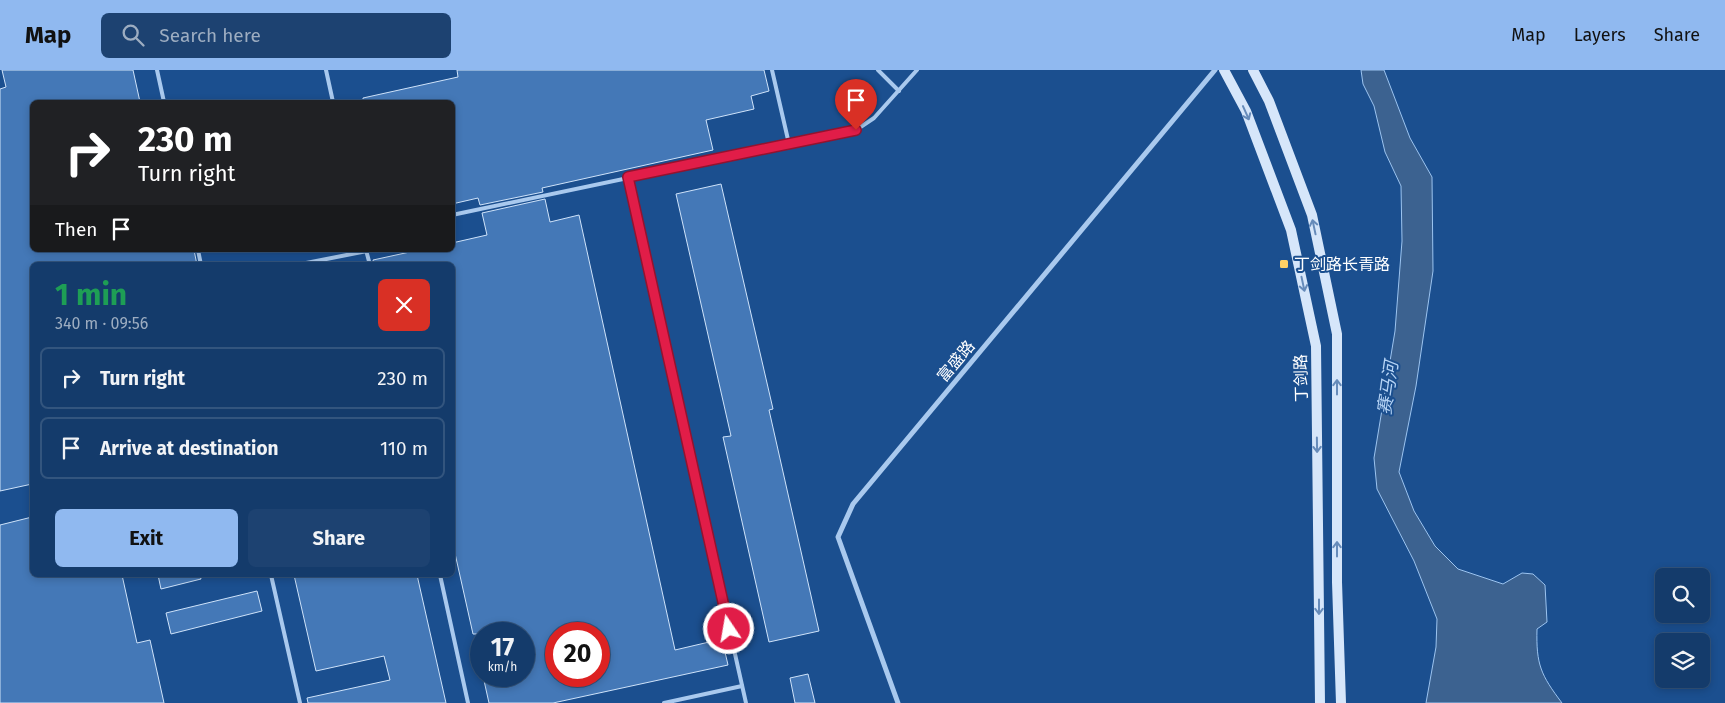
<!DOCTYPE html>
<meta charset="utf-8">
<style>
body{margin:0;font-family:"Fira Sans","Noto Sans SC",sans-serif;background:#1d4271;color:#f1f3f6;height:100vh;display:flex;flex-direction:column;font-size:19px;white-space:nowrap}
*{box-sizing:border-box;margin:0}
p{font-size:16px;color:#9dadc1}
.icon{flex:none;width:28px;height:28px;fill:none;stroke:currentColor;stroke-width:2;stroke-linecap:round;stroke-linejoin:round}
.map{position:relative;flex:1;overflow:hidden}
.panel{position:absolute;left:30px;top:192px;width:425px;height:315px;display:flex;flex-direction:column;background:#143b6b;border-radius:8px;box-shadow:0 2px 8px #0003,0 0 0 1px #33557e}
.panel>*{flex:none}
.hud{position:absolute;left:30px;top:30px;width:425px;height:152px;border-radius:8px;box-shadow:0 2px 8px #0003,0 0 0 1px #33557e;background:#202124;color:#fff;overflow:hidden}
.controls{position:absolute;left:1655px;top:498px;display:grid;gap:10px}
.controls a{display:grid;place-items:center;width:55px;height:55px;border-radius:8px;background:#143b6b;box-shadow:0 2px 8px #0003,0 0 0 1px #33557e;font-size:25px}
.speed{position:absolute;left:470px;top:552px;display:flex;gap:10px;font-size:25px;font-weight:700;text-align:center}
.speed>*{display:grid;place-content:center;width:65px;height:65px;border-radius:50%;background:#143b6b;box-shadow:0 2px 8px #0003,0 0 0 1px #33557e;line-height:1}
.speed small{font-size:12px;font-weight:400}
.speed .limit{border:8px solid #d22;background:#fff;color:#111}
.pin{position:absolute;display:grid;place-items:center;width:42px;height:42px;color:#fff;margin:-51px -21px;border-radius:50% 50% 50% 0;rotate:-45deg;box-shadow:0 0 5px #0007}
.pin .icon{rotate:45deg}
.me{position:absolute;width:55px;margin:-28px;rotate:348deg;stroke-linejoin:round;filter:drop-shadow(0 0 4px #0008)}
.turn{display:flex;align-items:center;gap:18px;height:105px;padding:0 25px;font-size:22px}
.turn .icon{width:65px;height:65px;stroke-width:2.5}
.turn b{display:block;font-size:35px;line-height:42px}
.then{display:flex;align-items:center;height:48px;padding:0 25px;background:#0003;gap:10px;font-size:19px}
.round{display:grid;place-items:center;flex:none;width:52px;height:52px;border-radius:8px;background:#1d4271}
.head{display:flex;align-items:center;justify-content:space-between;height:85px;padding:0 25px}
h1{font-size:30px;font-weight:700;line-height:38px;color:#1e9e55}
.cta{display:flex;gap:10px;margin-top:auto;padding:10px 25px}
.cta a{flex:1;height:58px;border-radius:8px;background:#90b9f0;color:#111;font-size:20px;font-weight:700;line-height:58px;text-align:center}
.cta a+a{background:#1d4271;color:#f1f3f6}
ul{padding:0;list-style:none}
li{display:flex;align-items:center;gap:15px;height:62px;margin:0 10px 8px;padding:0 15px;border:2px solid #33557e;border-radius:8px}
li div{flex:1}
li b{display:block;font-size:19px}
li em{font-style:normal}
header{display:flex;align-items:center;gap:30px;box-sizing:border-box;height:70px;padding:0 25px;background:#90b9f0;color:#111}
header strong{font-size:24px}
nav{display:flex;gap:28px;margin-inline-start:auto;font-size:18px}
.search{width:350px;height:45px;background:#1d4271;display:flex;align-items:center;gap:12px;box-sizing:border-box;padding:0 18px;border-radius:8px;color:#9dadc1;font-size:19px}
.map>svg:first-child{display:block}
</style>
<header>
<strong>Map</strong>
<div class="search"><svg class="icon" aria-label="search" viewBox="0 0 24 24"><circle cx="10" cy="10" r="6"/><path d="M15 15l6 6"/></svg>Search here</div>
<nav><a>Map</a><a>Layers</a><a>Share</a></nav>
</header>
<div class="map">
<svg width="1725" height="633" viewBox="0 0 1725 633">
<rect width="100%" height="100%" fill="#1b4f8f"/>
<path fill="#3c6290" stroke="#9cc4f0" d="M1361 0H1384L1410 68 1432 107 1433 201 1416 316 1399 402 1414 441 1435 476 1458 499 1503 514 1522 503 1533 504 1545 515 1547 552 1537 559C1536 595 1541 605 1562 633H1426L1436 577 1437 549 1414 491 1377 419 1374 388 1395 261 1402 171 1401 116 1385 82 1374 36 1363 14Z"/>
<g fill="#4478b7" stroke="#cfe3fa" fill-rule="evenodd">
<polygon points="2,0 133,0 140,32 32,32 32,180 194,180 197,195 32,195 32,414 0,421 0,19 6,17"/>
<polygon points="457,0 764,0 769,21 751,26 754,39 706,50 713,80 542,118 543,122 480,135 478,128 452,134 452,32 363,32 363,28 458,7"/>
<polygon points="721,114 773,339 769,340 819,561 769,572 723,367 731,366 676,124"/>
<path d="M545 129 550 152 579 145 675 580 722 569 728 595 553 633H489L483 606H524V564H473L452 470V195H374L373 190 419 180H452V173L487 165 482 143ZM556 564H599V606H556Z"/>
<polygon points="32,447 32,505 122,505 137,573 150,570 164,633 0,633 0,455"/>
<polygon points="158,505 200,505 201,509 161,519"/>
<polygon points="294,505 417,505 446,633 308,633 307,628 390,610 384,586 316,601"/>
<polygon points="257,521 262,541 171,564 166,543"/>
<polygon points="808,604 815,633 795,633 790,608"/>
</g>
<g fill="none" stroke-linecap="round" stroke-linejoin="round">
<g stroke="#a9c9ee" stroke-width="4">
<polyline points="157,0 164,32"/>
<polyline points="326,0 333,32"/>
<polyline points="772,0 789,74"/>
<polyline points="878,0 899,21"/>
<polyline points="628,107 746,633"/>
<polyline points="452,145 856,60 874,48 917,0"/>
<polyline points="198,180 201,195"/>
<polyline points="366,180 370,195"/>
<polyline points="296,195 367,181"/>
<polyline points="271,505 300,633"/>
<polyline points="440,505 468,633"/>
<polyline points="664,633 742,616"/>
</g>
<polyline stroke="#a9c9ee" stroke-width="5" points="898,633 838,467 853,434 1215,0"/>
<g stroke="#d6e6fa" stroke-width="10">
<polyline points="1224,0 1246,41 1291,160 1316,276 1320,633"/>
<polyline points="1253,0 1269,31 1312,145 1337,264 1337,512 1341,633"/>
</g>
</g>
<defs><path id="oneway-shaft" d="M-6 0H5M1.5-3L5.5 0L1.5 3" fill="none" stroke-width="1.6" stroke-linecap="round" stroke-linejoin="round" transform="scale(1.25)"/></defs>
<g stroke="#668bba">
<use href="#oneway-shaft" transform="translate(1246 43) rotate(66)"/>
<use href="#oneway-shaft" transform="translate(1314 157) rotate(-102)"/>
<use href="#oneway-shaft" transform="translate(1303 214) rotate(78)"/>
<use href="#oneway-shaft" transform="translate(1337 317) rotate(-90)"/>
<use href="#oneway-shaft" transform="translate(1317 375) rotate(89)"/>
<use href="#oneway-shaft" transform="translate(1337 479) rotate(-90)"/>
<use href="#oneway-shaft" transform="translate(1319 537) rotate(90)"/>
</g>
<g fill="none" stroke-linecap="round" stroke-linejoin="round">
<defs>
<polyline id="route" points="729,559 628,107 856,60"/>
</defs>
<use href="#route" stroke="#92132f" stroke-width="12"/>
<use href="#route" stroke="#e11d48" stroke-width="9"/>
</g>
<rect fill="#ffd166" stroke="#1b4f8f" stroke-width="2" x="1279" y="189" width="10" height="10" rx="2.5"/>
<g text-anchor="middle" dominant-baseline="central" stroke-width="4" stroke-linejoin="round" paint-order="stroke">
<g font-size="16" fill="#fff" stroke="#1b4f8f" text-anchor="start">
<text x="1294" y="194">丁剑路长青路</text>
</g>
<g font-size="16" fill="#fff" stroke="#1b4f8f">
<text transform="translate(956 291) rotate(-50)">富盛路</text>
<text transform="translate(1301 308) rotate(-91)">丁剑路</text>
</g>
<g font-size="18" font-style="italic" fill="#b5d3f5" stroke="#1b4f8f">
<text transform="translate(1388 318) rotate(-82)">赛马河</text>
</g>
</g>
</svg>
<div class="controls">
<a><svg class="icon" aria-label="search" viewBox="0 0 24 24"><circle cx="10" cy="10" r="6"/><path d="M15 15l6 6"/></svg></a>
<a><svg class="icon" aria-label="layers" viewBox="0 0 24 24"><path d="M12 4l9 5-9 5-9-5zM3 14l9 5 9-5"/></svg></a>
</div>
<div class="speed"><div>17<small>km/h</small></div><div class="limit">20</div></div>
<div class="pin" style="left:856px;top:60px;background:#d93025"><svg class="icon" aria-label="arrive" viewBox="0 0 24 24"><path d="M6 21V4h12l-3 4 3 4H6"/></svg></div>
<svg class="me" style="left:729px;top:559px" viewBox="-20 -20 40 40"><circle r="17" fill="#e11d48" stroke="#fff" stroke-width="3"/><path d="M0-11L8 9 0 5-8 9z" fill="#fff"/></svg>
<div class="hud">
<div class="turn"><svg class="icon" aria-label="right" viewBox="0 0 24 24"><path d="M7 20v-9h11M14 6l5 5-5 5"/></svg><div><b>230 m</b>Turn right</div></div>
<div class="then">Then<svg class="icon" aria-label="arrive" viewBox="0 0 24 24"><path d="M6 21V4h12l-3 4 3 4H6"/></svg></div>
</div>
<section class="panel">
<div class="head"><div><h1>1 min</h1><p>340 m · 09:56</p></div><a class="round" style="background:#d93025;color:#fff"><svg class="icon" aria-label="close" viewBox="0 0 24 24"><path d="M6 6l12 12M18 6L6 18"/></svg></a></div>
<ul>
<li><svg class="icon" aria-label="right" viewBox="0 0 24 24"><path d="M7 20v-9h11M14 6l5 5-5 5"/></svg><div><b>Turn right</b></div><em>230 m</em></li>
<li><svg class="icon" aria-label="arrive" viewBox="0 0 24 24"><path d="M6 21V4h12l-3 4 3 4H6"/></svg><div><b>Arrive at destination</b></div><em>110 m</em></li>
</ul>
<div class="cta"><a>Exit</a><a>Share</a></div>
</section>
</div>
